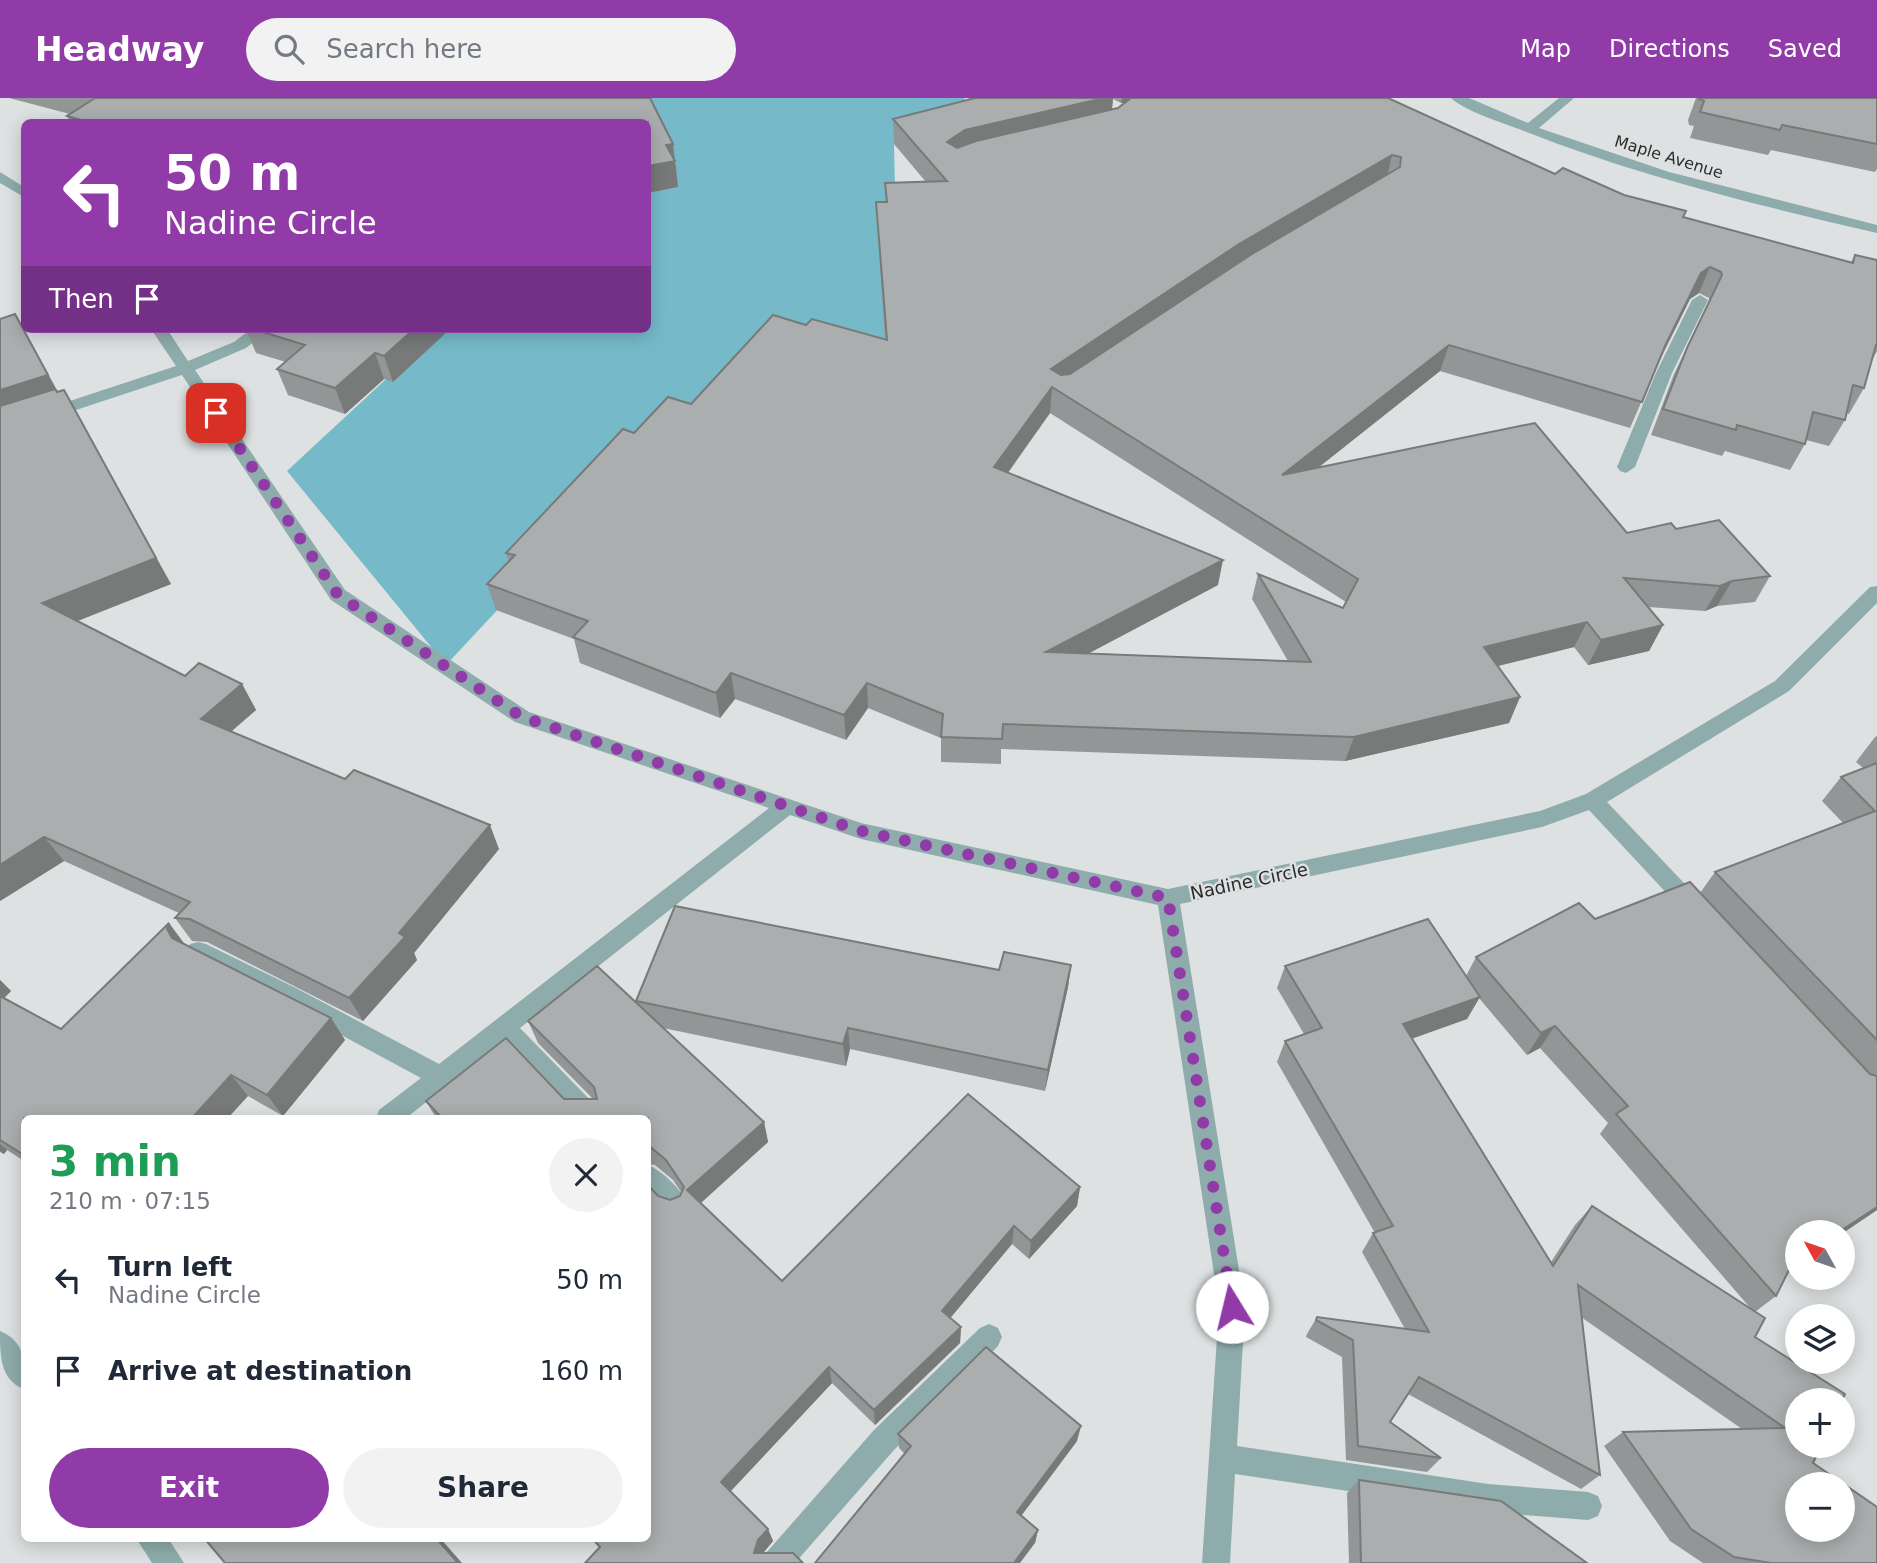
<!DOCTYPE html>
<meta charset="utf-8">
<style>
body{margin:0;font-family:"DejaVu Sans",sans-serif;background:#f2f2f3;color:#1f2937;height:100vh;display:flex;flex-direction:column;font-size:26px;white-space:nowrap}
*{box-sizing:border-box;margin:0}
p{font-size:23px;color:#747a83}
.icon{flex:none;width:38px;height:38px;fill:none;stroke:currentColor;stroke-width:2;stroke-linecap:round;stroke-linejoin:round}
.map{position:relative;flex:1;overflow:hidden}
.side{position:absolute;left:21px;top:1017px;width:630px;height:427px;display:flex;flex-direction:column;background:#fff;border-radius:10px;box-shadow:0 4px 18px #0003}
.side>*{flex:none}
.banner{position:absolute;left:21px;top:21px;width:630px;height:214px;border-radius:10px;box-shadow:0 4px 18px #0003;background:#913ba8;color:#fff;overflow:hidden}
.needle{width:46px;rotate:310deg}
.buttons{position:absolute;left:1785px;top:1122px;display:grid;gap:14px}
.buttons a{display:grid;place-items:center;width:70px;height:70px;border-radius:50%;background:#fff;box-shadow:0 4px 18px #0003;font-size:35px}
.pin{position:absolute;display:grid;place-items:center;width:60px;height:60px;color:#fff;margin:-30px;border-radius:14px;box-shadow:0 4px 10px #0006}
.me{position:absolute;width:77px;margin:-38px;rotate:351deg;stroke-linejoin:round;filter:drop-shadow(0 0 5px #0008)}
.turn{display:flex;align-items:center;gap:24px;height:147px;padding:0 28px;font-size:32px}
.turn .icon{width:91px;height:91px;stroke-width:2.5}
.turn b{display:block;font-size:49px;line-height:60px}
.then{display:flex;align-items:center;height:66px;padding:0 28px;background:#0003;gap:14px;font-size:26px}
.round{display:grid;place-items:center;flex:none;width:74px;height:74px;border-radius:37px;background:#f2f2f3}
.summary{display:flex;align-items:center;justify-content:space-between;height:119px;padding:0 28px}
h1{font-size:42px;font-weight:600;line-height:52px;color:#1e9e55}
.button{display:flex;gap:14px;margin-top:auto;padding:14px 28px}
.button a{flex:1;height:80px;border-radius:42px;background:#913ba8;color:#fff;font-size:28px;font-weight:600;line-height:80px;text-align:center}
.button a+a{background:#f2f2f3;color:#1f2937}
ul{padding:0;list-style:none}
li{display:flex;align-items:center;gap:21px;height:91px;padding:0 28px}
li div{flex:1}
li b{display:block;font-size:26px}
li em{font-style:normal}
header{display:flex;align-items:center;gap:42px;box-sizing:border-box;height:98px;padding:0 35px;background:#913ba8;color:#fff}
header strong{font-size:33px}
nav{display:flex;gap:38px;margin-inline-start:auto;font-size:24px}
.search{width:490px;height:63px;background:#f2f2f3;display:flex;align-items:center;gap:18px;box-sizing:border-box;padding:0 24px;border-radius:38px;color:#747a83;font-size:26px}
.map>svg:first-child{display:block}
</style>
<header>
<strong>Headway</strong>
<div class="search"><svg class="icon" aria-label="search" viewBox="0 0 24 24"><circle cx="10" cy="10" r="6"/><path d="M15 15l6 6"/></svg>Search here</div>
<nav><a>Map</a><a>Directions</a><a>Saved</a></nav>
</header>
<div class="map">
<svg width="1877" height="1465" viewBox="0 0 1877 1465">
<rect width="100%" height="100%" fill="#dde1e2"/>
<polygon fill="#76bac9" points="633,0 964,0 981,18 894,46 899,273 672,325 446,567 287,373 440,231 648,231 648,95 678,89"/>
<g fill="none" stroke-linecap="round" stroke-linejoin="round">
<g fill="#8eacab" fill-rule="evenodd">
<path d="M1451 0H1469L1528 25 1559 0H1574L1539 30 1669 74 1877 127V135C1756 107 1634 77 1519 31 1500 24 1465 13 1451 0Z"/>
<polygon points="0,74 24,89 24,99 0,85"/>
<polygon points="1700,197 1708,202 1672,275 1635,369 1626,375 1620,373 1617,369 1656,275 1692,202"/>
<polygon points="151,231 167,231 188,263 234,244 251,231 269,231 246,250 195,272 345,492 529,614 861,725 1168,791 1540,713 1586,696 1775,583 1870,489 1877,488 1877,505 1789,593 1607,704 1702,804 1705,810 1702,816 1694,819 1686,816 1589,712 1542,729 1180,806 1245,1209 1237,1348 1488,1386 1588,1394 1598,1398 1602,1408 1598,1418 1588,1422 1488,1414 1235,1376 1230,1465 1202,1465 1219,1209 1158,807 861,741 790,717 520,930 600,1012 603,1020 575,1020 503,944 406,1020 376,1020 379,1012 421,980 280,904 190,860 187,853 190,846 198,844 206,846 296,890 439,966 769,710 515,624 331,502 182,277 0,337 0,326 176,268"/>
<path d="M648 1067C663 1073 682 1092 688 1107L685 1115 676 1119 667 1115 648 1096Z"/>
<polygon points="989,1226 998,1230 1002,1239 998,1248 894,1352 795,1465 762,1465 766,1455 874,1332 980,1230"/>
<path d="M0 1233C27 1244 24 1266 24 1291 0 1282 0 1257 0 1233Z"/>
<polygon points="136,1440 168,1440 184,1465 152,1465"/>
</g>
</g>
<g fill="#939696" fill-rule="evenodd">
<polygon points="9,0 650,0 677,71 676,71 678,89 648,95 648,24 70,24 67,18 70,16"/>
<path d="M969 0H1388L1555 76 1624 97 1684 119 1851 164 1855 157 1877 162V253L1872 262 1864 290 1849 316 1846 315 1845 322 1829 348 1806 342 1805 346 1790 372 1725 353 1722 358 1651 337 1674 276 1710 202 1709 200 1699 195 1690 201 1660 261 1630 330 1440 273 1319 369 1627 435 1676 431 1770 478 1755 504 1717 508 1705 513 1648 509 1663 527 1649 553 1588 567 1574 549 1498 568 1520 599 1509 625 1345 663 1001 651V666L941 664V640L868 610 846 642 735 601 720 620 580 565 574 541 496 512 487 486 509 464 506 455 634 335 691 306 806 227 885 242 876 104H886L885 85 926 84 894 46 893 21 969 1ZM1113 1 1121 5H1125L1118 10 1112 12ZM1050 315 1346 504 1343 510 1258 476 1252 501 1288 563 1089 555 1218 487 1008 375Z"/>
<polygon points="1696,0 1877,0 1877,71 1875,74 1771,52 1768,57 1690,40 1694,28 1689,27 1688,22"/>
<polygon points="1,221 58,294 171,486 78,523 185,578 242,586 256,612 231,634 499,751 414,855 417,862 363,923 207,844 192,843 175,820 179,815 64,763 0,803"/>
<polygon points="246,231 450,231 393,284 384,281 345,316 288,297 277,271 286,264 256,255"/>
<path d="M1877 638V1112L1791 1169 1776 1198 1755 1214V1239L1813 1365 1877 1465H1703L1670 1443 1604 1348 1623 1334 1742 1331 1581 1219 1600 1377 1581 1391 1408 1296 1390 1324 1441 1360 1427 1374 1346 1362 1342 1259 1306 1239 1307 1236 1317 1219 1405 1231 1362 1154 1373 1135H1375L1277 964 1285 943 1304 936 1277 890 1285 868 1466 878 1476 859 1595 821 1700 795 1715 774 1843 725 1822 703 1841 679 1863 670 1856 664 1875 639ZM1479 900 1527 957 1540 950 1608 1025 1600 1036 1752 1212 1592 1108 1575 1127 1551 1164 1412 940 1467 921Z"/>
<polygon points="169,825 184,846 331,920 345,942 283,1018 248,998 24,1020 24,1063 7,1052 4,1056 0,1054 0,882 11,893 4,900 61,931"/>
<polygon points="1071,867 1068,889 1045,993 850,951 846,968 663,930 764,1024 768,1044 701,1105 782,1183 1080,1089 1077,1108 1029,1161 1012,1146 950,1220 961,1229 960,1245 875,1327 832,1285 731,1393 768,1431 773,1443 763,1455 803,1465 599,1449 591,1440 648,1440 658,1098 670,1102 680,1098 681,1094 673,1082 655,1067 648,1066 648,1020 436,1020 426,1003 593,1001 538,945 528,923 637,905 636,903 999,872"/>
<polygon points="898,1336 1077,1343 1021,1418 1038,1432 1035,1445 905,1356 899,1350"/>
<polygon points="1359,1382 1587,1465 1349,1465 1347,1395"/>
</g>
<g fill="#787a7a">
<polygon points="1104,0 1113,0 1111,20 947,70 947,44 965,32"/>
<polygon points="1122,0 1131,0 1131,4 1121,5"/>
<polygon points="673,46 678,89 648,95 648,68 666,47"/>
<polygon points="1392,57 1386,83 1052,289 1050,315 993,395 994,369 1051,271 1239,146"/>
<polygon points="1710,169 1699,195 1690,201 1654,274 1701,175"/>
<polygon points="15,216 63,303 0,323 0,292"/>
<polygon points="414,231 450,231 393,284 384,258"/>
<polygon points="1449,247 1440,273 1276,403 1282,377"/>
<polygon points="375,255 384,281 345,316 335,290"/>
<polygon points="64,292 171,486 59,530 42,505"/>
<polygon points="1223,462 1218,487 1044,579 1046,554"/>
<polygon points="1732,483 1717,508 1705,513 1720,488"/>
<polygon points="1587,524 1574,549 1473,574 1484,549"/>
<polygon points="1663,527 1649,553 1588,567 1601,542"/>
<polygon points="731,575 735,601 720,620 716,595"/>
<polygon points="867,585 868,610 846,642 844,617"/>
<polygon points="242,586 256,612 216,646 201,621"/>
<polygon points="1520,599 1509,625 1345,663 1354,639"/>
<polygon points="490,727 499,751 414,855 417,862 363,923 349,900 399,835"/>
<polygon points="44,739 64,763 0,803 0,767"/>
<polygon points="169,825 186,848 172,840 167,831"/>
<polygon points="1071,867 1068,889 1045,993 1048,972"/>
<polygon points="0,882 11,893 0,904"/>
<polygon points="1480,899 1467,921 1392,948 1403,926"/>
<polygon points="331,920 345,942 283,1018 267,997"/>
<polygon points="1555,928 1540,950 1527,957 1541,935"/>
<polygon points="848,930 850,951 846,968 843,946"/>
<polygon points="231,977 248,998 228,1020 192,1020"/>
<polygon points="764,1024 768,1044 694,1111 687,1092"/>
<polygon points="0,1046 7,1052 4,1056 0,1053"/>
<polygon points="1080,1089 1077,1108 1029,1161 1031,1143"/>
<polygon points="1877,1109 1877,1112 1843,1135 1839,1134"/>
<polygon points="1014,1128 1012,1146 942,1230 942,1213"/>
<polygon points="961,1229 960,1245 875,1327 874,1312"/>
<polygon points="829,1269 832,1285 727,1397 721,1384"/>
<polygon points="1081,1328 1077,1343 1015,1426 1017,1414"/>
<polygon points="768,1431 773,1443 764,1454 760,1465 754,1455 758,1442"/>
<polygon points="1038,1432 1035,1445 1020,1465 1014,1465"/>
<polygon points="436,1440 440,1440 462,1465 458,1465"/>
</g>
<g fill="#abaeaf" stroke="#787a7a" stroke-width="2" fill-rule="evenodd">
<polygon points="93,0 650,0 673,46 666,47 675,63 648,68 648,24 88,24 67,18 95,0"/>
<path d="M975 0H1104L965 32 947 44 957 50 976 43 1118 10 1131 0H1388L1555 76 1563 70 1624 97 1686 113 1683 119 1853 165 1855 157 1877 162V247H1876L1864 290 1853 287 1845 322 1813 314 1805 346 1737 327 1736 332 1663 311 1687 250 1722 177 1721 174 1710 169 1701 175 1665 248 1642 304 1449 247 1282 377 1535 325 1627 435 1671 425 1676 431 1719 422 1770 478 1732 483 1720 488 1624 480 1663 527 1601 542 1587 524 1484 549 1520 599 1354 639 1003 626 1002 641 941 639 943 616 867 585 844 617 731 575 716 595 573 539 588 523 487 486 515 457 506 455 623 331 634 335 668 299 691 306 773 217 806 227 812 221 887 242 876 104H887L885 85 947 83 893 21ZM1392 57 1401 59 1400 69 1252 156 1070 276 1061 277 1051 271 1239 146ZM1052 289 1358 481 1343 510 1258 476 1311 564 1046 554 1223 462 994 369Z"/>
<polygon points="1699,0 1877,0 1877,46 1782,27 1780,32 1700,14 1704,3 1699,1"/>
<polygon points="15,216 48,277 0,292 0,221"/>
<polygon points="253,231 414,231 384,258 375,255 335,290 277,271 305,247"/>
<polygon points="55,291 57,294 64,292 156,460 42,505 185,578 199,565 242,586 201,621 345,681 354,672 490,727 399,835 405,839 349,900 190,821 175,820 190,804 44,739 0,767 0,308"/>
<polygon points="1877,665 1877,942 1715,774 1875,713 1841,679"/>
<polygon points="1690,784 1870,976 1877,978 1877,1109 1839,1134 1797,1134 1797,1161 1793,1164 1776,1198 1616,1016 1628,1008 1555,928 1541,935 1476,859 1579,805 1595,821"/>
<polygon points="675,808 999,872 1004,854 1071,867 1048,972 848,930 843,946 636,903"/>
<path d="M1428 821 1480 899 1403 926 1553 1168 1592 1108 1765 1220 1755 1239 1845 1296 1842 1302H1797V1348H1821L1813 1365 1877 1409V1465H1771L1734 1459 1691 1431 1623 1334 1785 1330 1578 1187 1600 1377 1419 1279 1390 1324 1441 1360 1358 1348 1353 1242 1316 1222 1317 1219 1429 1234 1373 1135 1393 1128 1285 943 1322 930 1285 868ZM1797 1386H1843V1432H1797Z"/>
<polygon points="169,825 167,831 172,840 331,920 267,997 231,977 192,1020 24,1020 24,1057 0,1042 0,898 61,931"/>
<polygon points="597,868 764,1024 687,1092 782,1183 968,996 1080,1089 1031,1143 1014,1128 942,1213 961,1229 874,1312 829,1269 721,1384 768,1431 758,1442 754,1455 793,1455 803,1465 585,1465 600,1449 592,1440 648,1440 648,1087 658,1098 670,1102 680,1098 684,1089 666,1062 648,1047 648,1020 442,1020 426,1003 506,940 564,1001 597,1001 594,989 528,923"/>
<polygon points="986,1249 1081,1328 1017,1414 1038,1432 1014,1465 815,1465 911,1348 898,1336"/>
<polygon points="1359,1382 1501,1403 1587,1465 1361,1465"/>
<polygon points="204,1440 436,1440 458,1465 225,1465"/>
</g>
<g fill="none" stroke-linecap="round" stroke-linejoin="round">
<polyline stroke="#913ba8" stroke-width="12" stroke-dasharray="0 21.6" points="216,315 338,497 522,619 861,733 1168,800 1232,1209"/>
</g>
<g text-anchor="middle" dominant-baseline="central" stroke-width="5" stroke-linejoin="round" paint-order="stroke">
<g font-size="16" fill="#2b2c2c" stroke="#dde1e2">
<text transform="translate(1669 59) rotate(17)">Maple Avenue</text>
</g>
<g font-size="18" fill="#2b2c2c" stroke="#dde1e2">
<text transform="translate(1249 783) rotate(-12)">Nadine Circle</text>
</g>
</g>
</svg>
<div class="buttons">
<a><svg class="needle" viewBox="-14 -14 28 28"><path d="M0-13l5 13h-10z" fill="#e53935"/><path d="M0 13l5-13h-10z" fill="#747a83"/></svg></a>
<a><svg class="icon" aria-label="layers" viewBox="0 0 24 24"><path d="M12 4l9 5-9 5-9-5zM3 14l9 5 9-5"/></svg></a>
<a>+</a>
<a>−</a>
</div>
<div class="pin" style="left:216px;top:315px;background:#d93025"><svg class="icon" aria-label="arrive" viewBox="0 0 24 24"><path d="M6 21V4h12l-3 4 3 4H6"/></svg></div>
<svg class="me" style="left:1232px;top:1209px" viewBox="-20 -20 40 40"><circle r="19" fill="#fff"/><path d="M0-13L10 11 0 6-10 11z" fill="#913ba8"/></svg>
<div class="banner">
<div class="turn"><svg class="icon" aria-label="left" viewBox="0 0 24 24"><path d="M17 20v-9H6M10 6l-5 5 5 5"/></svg><div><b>50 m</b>Nadine Circle</div></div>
<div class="then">Then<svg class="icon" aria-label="arrive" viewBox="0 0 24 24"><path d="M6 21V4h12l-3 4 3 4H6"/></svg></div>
</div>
<section class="side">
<div class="summary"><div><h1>3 min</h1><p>210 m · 07:15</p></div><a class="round"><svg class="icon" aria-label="close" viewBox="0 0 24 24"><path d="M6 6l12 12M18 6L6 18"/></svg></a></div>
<ul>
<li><svg class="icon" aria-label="left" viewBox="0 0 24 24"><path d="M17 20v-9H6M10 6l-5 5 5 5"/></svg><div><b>Turn left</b><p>Nadine Circle</p></div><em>50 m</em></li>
<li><svg class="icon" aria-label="arrive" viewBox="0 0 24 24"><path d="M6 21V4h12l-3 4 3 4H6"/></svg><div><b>Arrive at destination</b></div><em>160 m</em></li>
</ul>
<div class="button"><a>Exit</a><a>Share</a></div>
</section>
</div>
